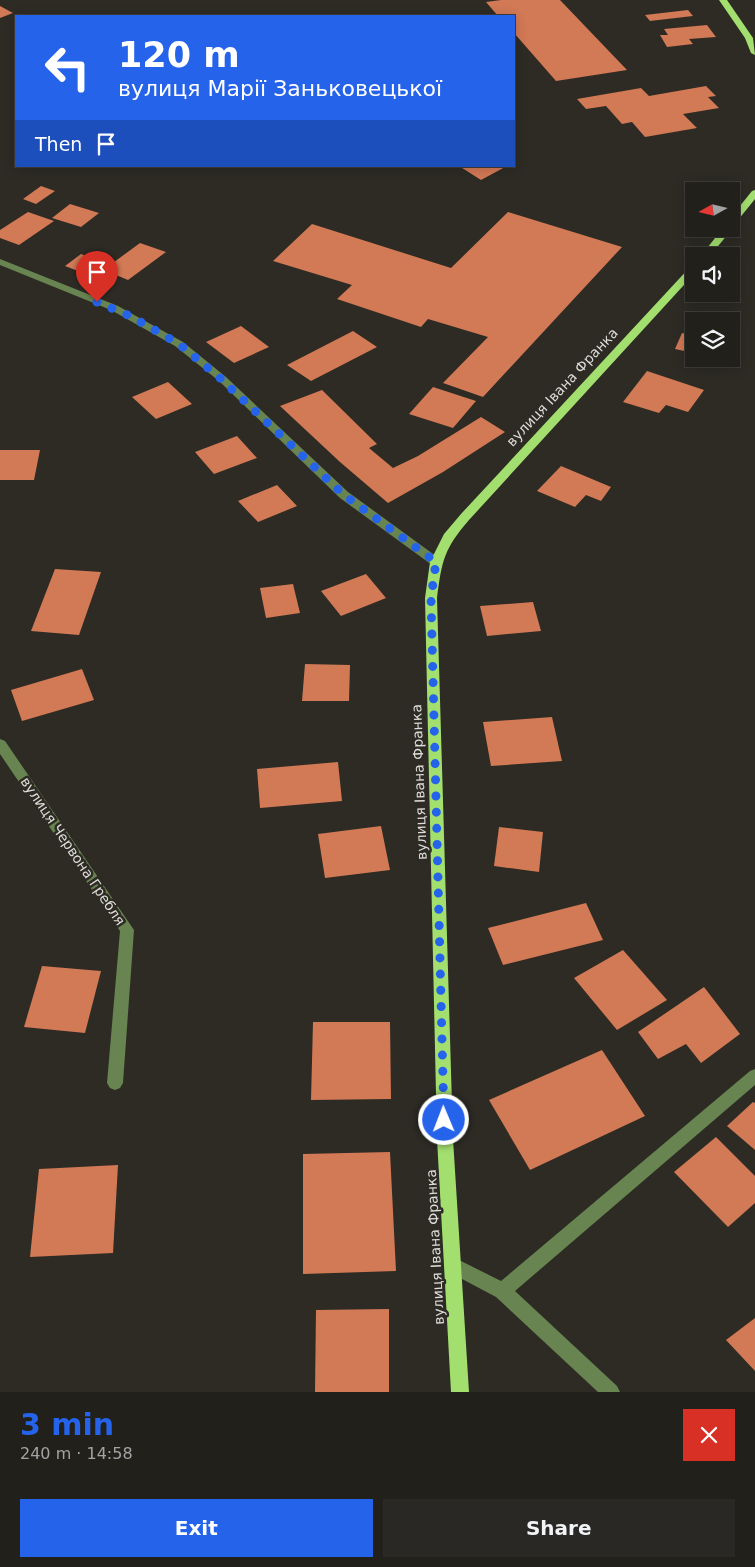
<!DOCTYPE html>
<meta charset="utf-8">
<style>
body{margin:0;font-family:"DejaVu Sans",sans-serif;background:#2a2824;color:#f1f3f6;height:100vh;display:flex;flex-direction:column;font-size:19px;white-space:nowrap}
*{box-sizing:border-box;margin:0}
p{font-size:16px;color:#a2a3a3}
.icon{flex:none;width:28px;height:28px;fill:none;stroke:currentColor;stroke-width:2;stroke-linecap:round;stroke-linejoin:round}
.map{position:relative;height:1392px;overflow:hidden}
.drawer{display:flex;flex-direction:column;background:#22201b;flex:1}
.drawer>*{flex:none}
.hud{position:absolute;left:15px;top:15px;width:500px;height:152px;border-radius:0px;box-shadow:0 2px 12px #0003,0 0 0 1px #3f3e3a;background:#2563eb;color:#fff;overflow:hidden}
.needle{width:32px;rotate:262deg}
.buttons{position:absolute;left:685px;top:182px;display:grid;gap:10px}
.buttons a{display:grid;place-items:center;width:55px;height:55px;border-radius:0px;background:#22201b;box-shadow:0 2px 12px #0003,0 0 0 1px #3f3e3a;font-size:25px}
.pin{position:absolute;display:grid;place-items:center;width:42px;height:42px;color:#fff;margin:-51px -21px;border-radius:50% 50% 50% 0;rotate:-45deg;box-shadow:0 0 5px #0007}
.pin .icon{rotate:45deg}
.me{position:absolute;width:55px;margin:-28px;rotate:359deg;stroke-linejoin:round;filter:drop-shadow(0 0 4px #0008)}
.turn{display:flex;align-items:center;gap:18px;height:105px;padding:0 20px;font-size:22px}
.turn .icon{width:65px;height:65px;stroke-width:2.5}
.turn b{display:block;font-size:35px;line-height:42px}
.then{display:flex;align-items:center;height:48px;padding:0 20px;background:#0003;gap:10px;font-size:19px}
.round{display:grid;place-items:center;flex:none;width:52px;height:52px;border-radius:0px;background:#2a2824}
.headline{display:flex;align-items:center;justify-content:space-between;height:85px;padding:0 20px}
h1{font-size:30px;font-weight:700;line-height:38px;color:#2563eb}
.action{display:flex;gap:10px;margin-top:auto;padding:10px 20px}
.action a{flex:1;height:58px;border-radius:0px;background:#2563eb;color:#fff;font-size:20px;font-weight:700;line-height:58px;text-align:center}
.action a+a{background:#2a2824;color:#f1f3f6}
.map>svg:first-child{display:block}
</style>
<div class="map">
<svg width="755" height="1392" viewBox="0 0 755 1392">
<rect width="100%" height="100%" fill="#2d2b24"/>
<g fill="#d27955">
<polygon points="501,0 560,0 627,70 556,81 514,33 514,16 498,16 486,2"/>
<polygon points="0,6 13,13 0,18"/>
<polygon points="688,10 693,16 650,21 645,15"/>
<polygon points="707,25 716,37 689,39 693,44 667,47 660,35 668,35 664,29"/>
<polygon points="706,86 716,96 708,97 719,108 683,114 697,128 645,137 632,122 622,124 606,106 586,109 577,99 641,88 649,96"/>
<polygon points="459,166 507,166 481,180"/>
<polygon points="41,186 55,191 36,204 23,199"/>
<polygon points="70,204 99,213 81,227 52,218"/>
<polygon points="28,212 54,221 19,245 0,238 0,230"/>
<polygon points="508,212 622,247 483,397 443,383 488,337 428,319 421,327 337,299 352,285 273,261 312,224 451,268"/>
<polygon points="140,243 166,252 128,280 116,275 107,282 65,266 81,254 110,265"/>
<polygon points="241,326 269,347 234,363 206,342"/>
<polygon points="353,331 377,347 311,381 287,365"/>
<polygon points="682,333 694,336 694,353 675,349"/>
<polygon points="647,371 704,390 688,412 666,405 659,413 623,402"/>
<polygon points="168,382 192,404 156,419 132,397"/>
<polygon points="433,387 476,401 453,428 409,414"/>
<polygon points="322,390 377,444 369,448 393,468 418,456 481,417 505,432 443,472 388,503 340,462 280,406"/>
<polygon points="237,436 257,458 214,474 195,452"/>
<polygon points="0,450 40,450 34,480 0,480"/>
<polygon points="561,466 611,487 601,501 586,495 575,507 537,491"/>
<polygon points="277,485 297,506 258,522 238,501"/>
<polygon points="55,569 101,572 79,635 31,631"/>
<polygon points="366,574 386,598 341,616 321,591"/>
<polygon points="293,584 300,613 266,618 260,588"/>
<polygon points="533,602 541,631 487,636 480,606"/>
<polygon points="305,664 350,665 349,701 302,701"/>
<polygon points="82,669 94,700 22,721 11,690"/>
<polygon points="552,717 562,761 491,766 483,722"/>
<polygon points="338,762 342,801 260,808 257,769"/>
<polygon points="381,826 390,870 325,878 318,834"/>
<polygon points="499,827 543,832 539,872 494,866"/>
<polygon points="586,903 603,940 503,965 488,928"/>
<polygon points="623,950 667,1000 617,1030 574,978"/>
<polygon points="42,966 101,971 85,1033 24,1027"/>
<polygon points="704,987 740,1034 701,1063 686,1044 658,1059 638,1032"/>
<polygon points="313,1022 390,1022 391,1099 311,1100"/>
<polygon points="602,1050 645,1116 530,1170 489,1100"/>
<polygon points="753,1102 755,1103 755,1150 727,1126"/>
<polygon points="716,1137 755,1176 755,1203 728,1227 674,1172"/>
<polygon points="390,1152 396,1271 303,1274 303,1154"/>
<polygon points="118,1165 113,1253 30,1257 39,1169"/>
<polygon points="389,1309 389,1392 315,1392 316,1310"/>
<polygon points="755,1318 755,1371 726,1340"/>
</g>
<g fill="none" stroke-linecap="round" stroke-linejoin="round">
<g fill="#678451" fill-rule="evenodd">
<polygon points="0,259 118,306 183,342 226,377 348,492 440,559 442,562 440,565 432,565 340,498 219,381 175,346 111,310 0,265"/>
<polygon points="0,739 5,741 134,930 123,1083 120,1088 115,1090 110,1088 107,1083 120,931 0,754"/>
<polygon points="755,1069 755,1085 515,1291 617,1386 620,1392 598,1392 496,1297 447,1271 445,1265 447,1259 453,1257 501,1281 750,1071"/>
</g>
<g fill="#a3df6f" fill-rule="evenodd">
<polygon points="719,0 727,0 753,38 755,55 751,53 745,38"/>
<polygon points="755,190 755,199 734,225 731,226 731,217 752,191"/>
<polygon points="722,229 732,229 710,256 701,256"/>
<path d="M694 265V274L469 520C444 549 442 560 437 598L453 1139 469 1392H451L437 1139 425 598 430 562 444 534 461 514 691 266Z"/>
</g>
</g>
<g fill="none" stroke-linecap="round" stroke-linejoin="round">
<polyline stroke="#2563eb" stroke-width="9" stroke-dasharray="0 16.2" points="97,302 130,316 179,344 220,378 344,495 436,562 431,598 444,1120"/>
</g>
<g text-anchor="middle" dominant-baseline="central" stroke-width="5" stroke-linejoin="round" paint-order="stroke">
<g font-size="14" fill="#dfddd9" stroke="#2d2b24">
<text transform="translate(562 387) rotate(-47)">вулиця Івана Франка</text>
<text transform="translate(419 782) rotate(-92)">вулиця Івана Франка</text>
<text transform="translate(73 851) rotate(56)">вулиця Червона Гребля</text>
<text transform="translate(435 1247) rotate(-93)">вулиця Івана Франка</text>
</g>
</g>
</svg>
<div class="buttons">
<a><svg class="needle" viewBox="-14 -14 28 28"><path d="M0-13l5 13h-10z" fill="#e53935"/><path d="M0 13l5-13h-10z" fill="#a2a3a3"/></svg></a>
<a><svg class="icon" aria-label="sound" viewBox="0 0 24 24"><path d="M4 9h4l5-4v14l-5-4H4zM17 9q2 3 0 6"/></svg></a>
<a><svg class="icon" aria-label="layers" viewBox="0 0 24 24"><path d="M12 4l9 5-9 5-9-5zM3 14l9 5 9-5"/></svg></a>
</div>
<div class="pin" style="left:97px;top:302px;background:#d93025"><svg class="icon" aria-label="arrive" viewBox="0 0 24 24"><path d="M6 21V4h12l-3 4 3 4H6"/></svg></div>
<svg class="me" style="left:444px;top:1120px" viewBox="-20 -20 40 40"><circle r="17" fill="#2563eb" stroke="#fff" stroke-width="3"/><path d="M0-11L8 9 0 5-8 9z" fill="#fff"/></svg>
<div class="hud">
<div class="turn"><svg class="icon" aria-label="left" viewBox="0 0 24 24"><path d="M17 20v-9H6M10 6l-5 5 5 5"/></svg><div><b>120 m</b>вулиця Марії Заньковецької</div></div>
<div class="then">Then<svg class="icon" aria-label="arrive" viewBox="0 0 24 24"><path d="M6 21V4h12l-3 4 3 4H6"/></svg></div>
</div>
</div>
<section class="drawer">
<div class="headline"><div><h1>3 min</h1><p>240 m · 14:58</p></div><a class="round" style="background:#d93025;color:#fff"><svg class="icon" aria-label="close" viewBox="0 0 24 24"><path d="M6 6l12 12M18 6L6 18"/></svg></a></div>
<div class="action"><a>Exit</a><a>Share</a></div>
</section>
